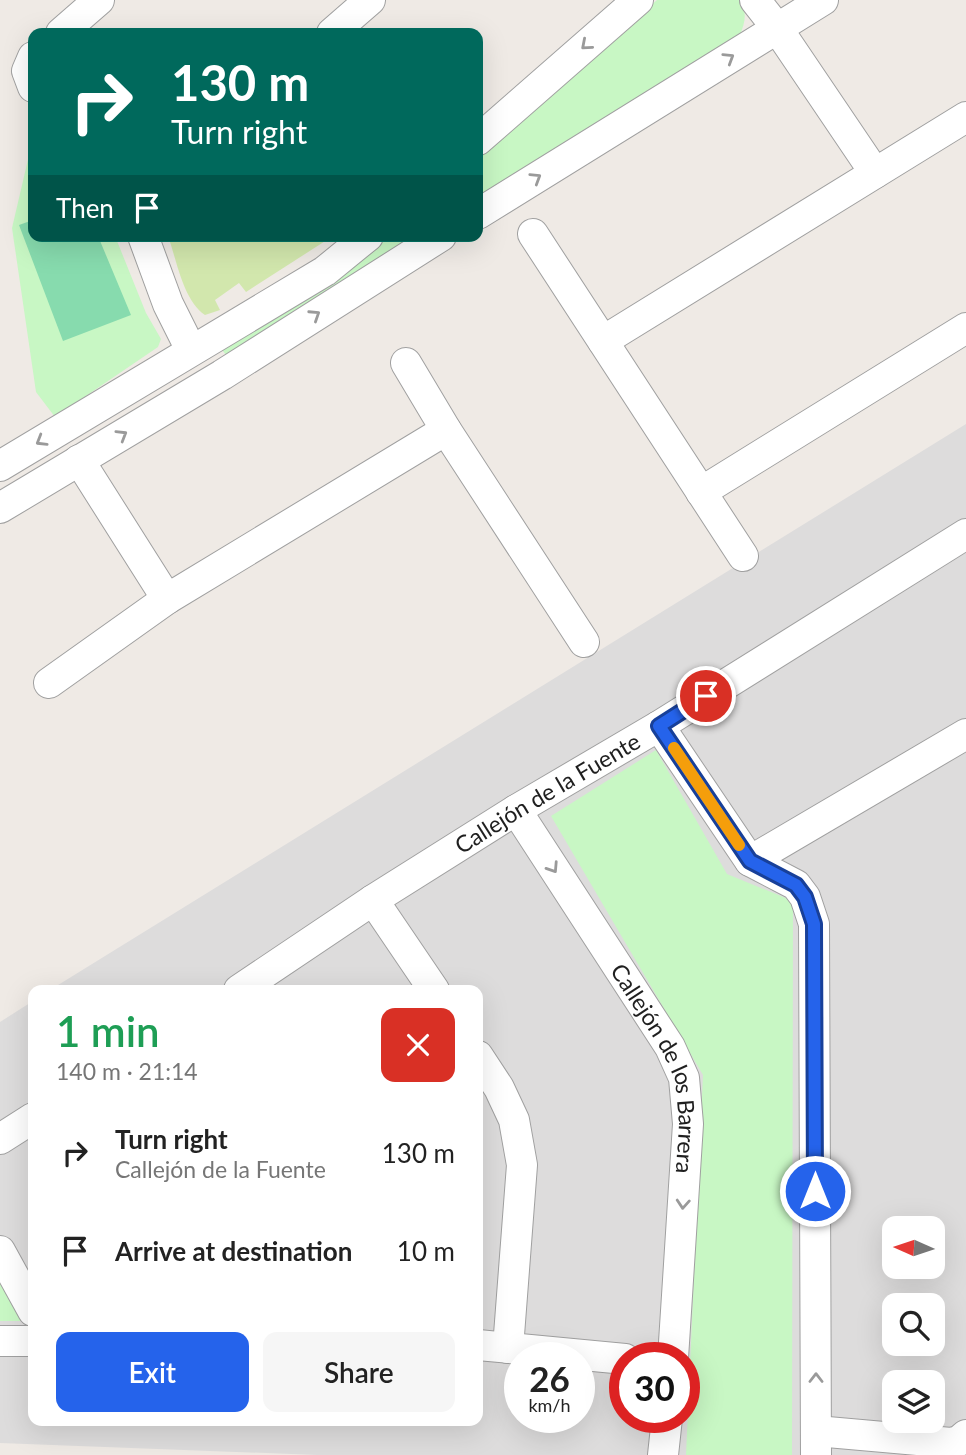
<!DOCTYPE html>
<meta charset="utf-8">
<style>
body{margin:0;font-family:Lato,sans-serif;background:#f6f6f6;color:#222;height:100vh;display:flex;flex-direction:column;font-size:26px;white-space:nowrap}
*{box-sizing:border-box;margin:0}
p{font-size:23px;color:#767676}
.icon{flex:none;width:38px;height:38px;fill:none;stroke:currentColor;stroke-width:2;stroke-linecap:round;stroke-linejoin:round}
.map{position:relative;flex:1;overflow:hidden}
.panel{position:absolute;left:28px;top:985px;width:455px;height:441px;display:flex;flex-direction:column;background:#fff;border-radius:14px;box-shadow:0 7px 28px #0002}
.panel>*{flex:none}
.top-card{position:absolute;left:28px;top:28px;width:455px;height:214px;border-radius:14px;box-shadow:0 7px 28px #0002;background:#00695c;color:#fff;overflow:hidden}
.needle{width:46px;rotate:273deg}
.controls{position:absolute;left:882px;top:1216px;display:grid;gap:14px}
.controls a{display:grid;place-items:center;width:63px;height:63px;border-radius:14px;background:#fff;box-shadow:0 7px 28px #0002;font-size:35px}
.speed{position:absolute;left:504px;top:1342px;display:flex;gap:14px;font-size:35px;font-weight:700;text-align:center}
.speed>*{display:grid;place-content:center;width:91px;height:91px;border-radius:50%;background:#fff;box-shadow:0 7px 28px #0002;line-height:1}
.speed small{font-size:18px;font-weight:400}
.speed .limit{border:10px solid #d22;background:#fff;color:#111}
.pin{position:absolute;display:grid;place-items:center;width:60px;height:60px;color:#fff;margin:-30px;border:4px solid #fff;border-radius:50%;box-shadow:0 2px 7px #0007}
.me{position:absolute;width:77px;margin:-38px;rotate:0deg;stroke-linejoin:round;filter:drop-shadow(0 0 5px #0008)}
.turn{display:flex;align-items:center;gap:24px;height:147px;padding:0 28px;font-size:32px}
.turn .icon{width:91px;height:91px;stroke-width:2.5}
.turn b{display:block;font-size:49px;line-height:60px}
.then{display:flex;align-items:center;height:66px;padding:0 28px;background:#0003;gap:14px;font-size:26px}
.round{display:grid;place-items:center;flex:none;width:74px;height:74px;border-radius:14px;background:#f6f6f6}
.headline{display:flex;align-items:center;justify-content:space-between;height:119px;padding:0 28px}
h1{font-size:42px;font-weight:600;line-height:52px;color:#1e9e55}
.primary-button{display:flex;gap:14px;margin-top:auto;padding:14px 28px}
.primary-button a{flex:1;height:80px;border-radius:14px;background:#2563eb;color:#fff;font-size:28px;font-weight:600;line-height:80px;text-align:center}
.primary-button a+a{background:#f6f6f6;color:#222}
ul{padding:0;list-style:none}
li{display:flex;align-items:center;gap:21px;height:98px;padding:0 28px}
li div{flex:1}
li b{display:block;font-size:26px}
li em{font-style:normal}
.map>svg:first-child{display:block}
</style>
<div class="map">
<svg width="966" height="1455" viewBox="0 0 966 1455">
<rect width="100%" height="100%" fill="#efeae5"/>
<path fill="#dddcdc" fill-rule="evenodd" d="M966 424V1455H317L0 1443V1022L33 1001V1421H478V990H50ZM894 1228H933V1267H894ZM894 1306H933V1344H894ZM520 1358H579V1418H520ZM625 1358H684V1418H625ZM894 1382H933V1421H894Z"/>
<path fill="#d2e7ad" d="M168 236H333L246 292 239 283 215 300 220 310 205 315C183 300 177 261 168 236Z"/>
<g fill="#c8f7c4">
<path d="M657 0H739C748 12 745 22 740 35L478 204V155Z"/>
<polygon points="33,138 33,236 115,236 146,313 161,339 158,347 55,417 36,392 12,228"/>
<polygon points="383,236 423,236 230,360 219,346 337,275"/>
<polygon points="656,750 727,874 793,901 792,1455 686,1455 703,1075 551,816"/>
<polygon points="0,1281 25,1321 0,1321"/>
</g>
<polygon fill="#87dbae" points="33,220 33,236 98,236 131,315 63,341 19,225"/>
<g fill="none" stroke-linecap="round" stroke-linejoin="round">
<defs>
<g id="minor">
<polyline points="755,0 777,28 875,173"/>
<polyline points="61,33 99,0"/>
<polyline points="332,33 370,0"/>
<polyline points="33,57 27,71 33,87"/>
<polyline points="478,140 638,0"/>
<polyline points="478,214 823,0"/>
<polyline points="533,234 743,556"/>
<polyline points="143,236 168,304 191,350"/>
<polyline points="603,341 966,117"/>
<polyline points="406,363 446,430 584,642"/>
<polyline points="79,460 167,599"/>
<polyline points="0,466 325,271 368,236"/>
<polyline points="701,492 966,328"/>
<polyline points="0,508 222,375 441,236"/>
<polyline points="49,683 167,599 446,430"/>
<polyline points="659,726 750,861 796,885 805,897 814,924 816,1455"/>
<path id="s1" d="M516 810 670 1047 684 1078 688 1124 673 1358"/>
<polyline points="750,861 966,734"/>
<polyline points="373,900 434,990"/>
<path id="s2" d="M239 990 373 900 516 810 659 726 966 534"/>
<polyline points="478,1056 499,1088 514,1120 522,1165 508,1348"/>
<polyline points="0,1139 33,1118"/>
<polyline points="0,1251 33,1311"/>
<polyline points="0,1341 33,1341"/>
<polyline points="478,1345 625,1359"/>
<polyline points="816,1431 951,1443 959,1441 966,1435"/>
<polyline points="663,1455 667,1418"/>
</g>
</defs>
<use href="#minor" stroke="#a0a0a0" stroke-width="32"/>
<use href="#minor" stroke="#fff" stroke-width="30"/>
</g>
<defs><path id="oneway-chevron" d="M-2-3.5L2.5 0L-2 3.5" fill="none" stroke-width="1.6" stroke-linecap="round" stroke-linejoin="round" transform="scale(1.75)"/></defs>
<g stroke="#9a9a9a">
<use href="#oneway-chevron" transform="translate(586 45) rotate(139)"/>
<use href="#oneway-chevron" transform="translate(729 58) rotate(-32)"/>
<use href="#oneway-chevron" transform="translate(536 178) rotate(-32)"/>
<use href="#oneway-chevron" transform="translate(315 315) rotate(-33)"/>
<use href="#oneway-chevron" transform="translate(122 435) rotate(-31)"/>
<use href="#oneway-chevron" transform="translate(41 441) rotate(149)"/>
<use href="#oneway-chevron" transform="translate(553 868) rotate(57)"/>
<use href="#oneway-chevron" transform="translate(683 1204) rotate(94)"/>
<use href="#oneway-chevron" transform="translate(816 1378) rotate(-90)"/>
</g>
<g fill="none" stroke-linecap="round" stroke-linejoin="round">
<defs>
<polyline id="route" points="706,696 659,726 750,861 796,885 805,897 814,924 815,1191"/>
</defs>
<use href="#route" stroke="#184099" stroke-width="18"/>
<use href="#route" stroke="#2563eb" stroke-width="12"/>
<polyline stroke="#f59e0b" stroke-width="12" points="674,748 739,845"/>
</g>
<g text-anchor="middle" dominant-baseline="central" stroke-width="5" stroke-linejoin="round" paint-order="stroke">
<g font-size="23" fill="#1f1f1f" stroke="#fff">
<text stroke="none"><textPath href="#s2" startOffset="366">Callejón de la Fuente</textPath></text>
<text stroke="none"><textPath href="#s1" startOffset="299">Callejón de los Barrera</textPath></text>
</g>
</g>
</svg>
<div class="controls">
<a><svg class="needle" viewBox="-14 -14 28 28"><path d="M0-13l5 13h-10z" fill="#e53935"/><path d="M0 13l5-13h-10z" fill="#767676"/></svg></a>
<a><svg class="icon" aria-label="search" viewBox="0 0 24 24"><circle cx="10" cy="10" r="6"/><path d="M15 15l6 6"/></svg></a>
<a><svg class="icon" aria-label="layers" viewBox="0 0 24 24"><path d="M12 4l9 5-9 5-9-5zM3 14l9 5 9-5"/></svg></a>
</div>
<div class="speed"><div>26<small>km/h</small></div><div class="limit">30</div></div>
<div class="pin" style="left:706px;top:696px;background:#d93025"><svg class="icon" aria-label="arrive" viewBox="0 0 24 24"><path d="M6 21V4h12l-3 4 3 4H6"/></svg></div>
<svg class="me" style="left:815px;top:1191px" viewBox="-20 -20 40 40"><circle r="17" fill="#2563eb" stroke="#fff" stroke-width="3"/><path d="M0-11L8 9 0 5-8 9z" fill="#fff"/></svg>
<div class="top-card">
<div class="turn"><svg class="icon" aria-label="right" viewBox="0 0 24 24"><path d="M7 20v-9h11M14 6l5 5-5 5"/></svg><div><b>130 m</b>Turn right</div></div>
<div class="then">Then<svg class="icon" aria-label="arrive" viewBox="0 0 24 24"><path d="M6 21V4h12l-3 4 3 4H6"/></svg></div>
</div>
<section class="panel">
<div class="headline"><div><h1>1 min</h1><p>140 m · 21:14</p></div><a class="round" style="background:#d93025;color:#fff"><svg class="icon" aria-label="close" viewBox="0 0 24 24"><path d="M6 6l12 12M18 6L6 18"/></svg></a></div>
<ul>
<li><svg class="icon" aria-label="right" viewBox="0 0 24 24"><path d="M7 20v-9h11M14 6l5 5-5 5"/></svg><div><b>Turn right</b><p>Callejón de la Fuente</p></div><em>130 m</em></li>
<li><svg class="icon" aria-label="arrive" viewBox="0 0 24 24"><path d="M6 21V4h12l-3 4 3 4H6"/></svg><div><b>Arrive at destination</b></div><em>10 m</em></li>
</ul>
<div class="primary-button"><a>Exit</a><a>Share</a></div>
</section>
</div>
